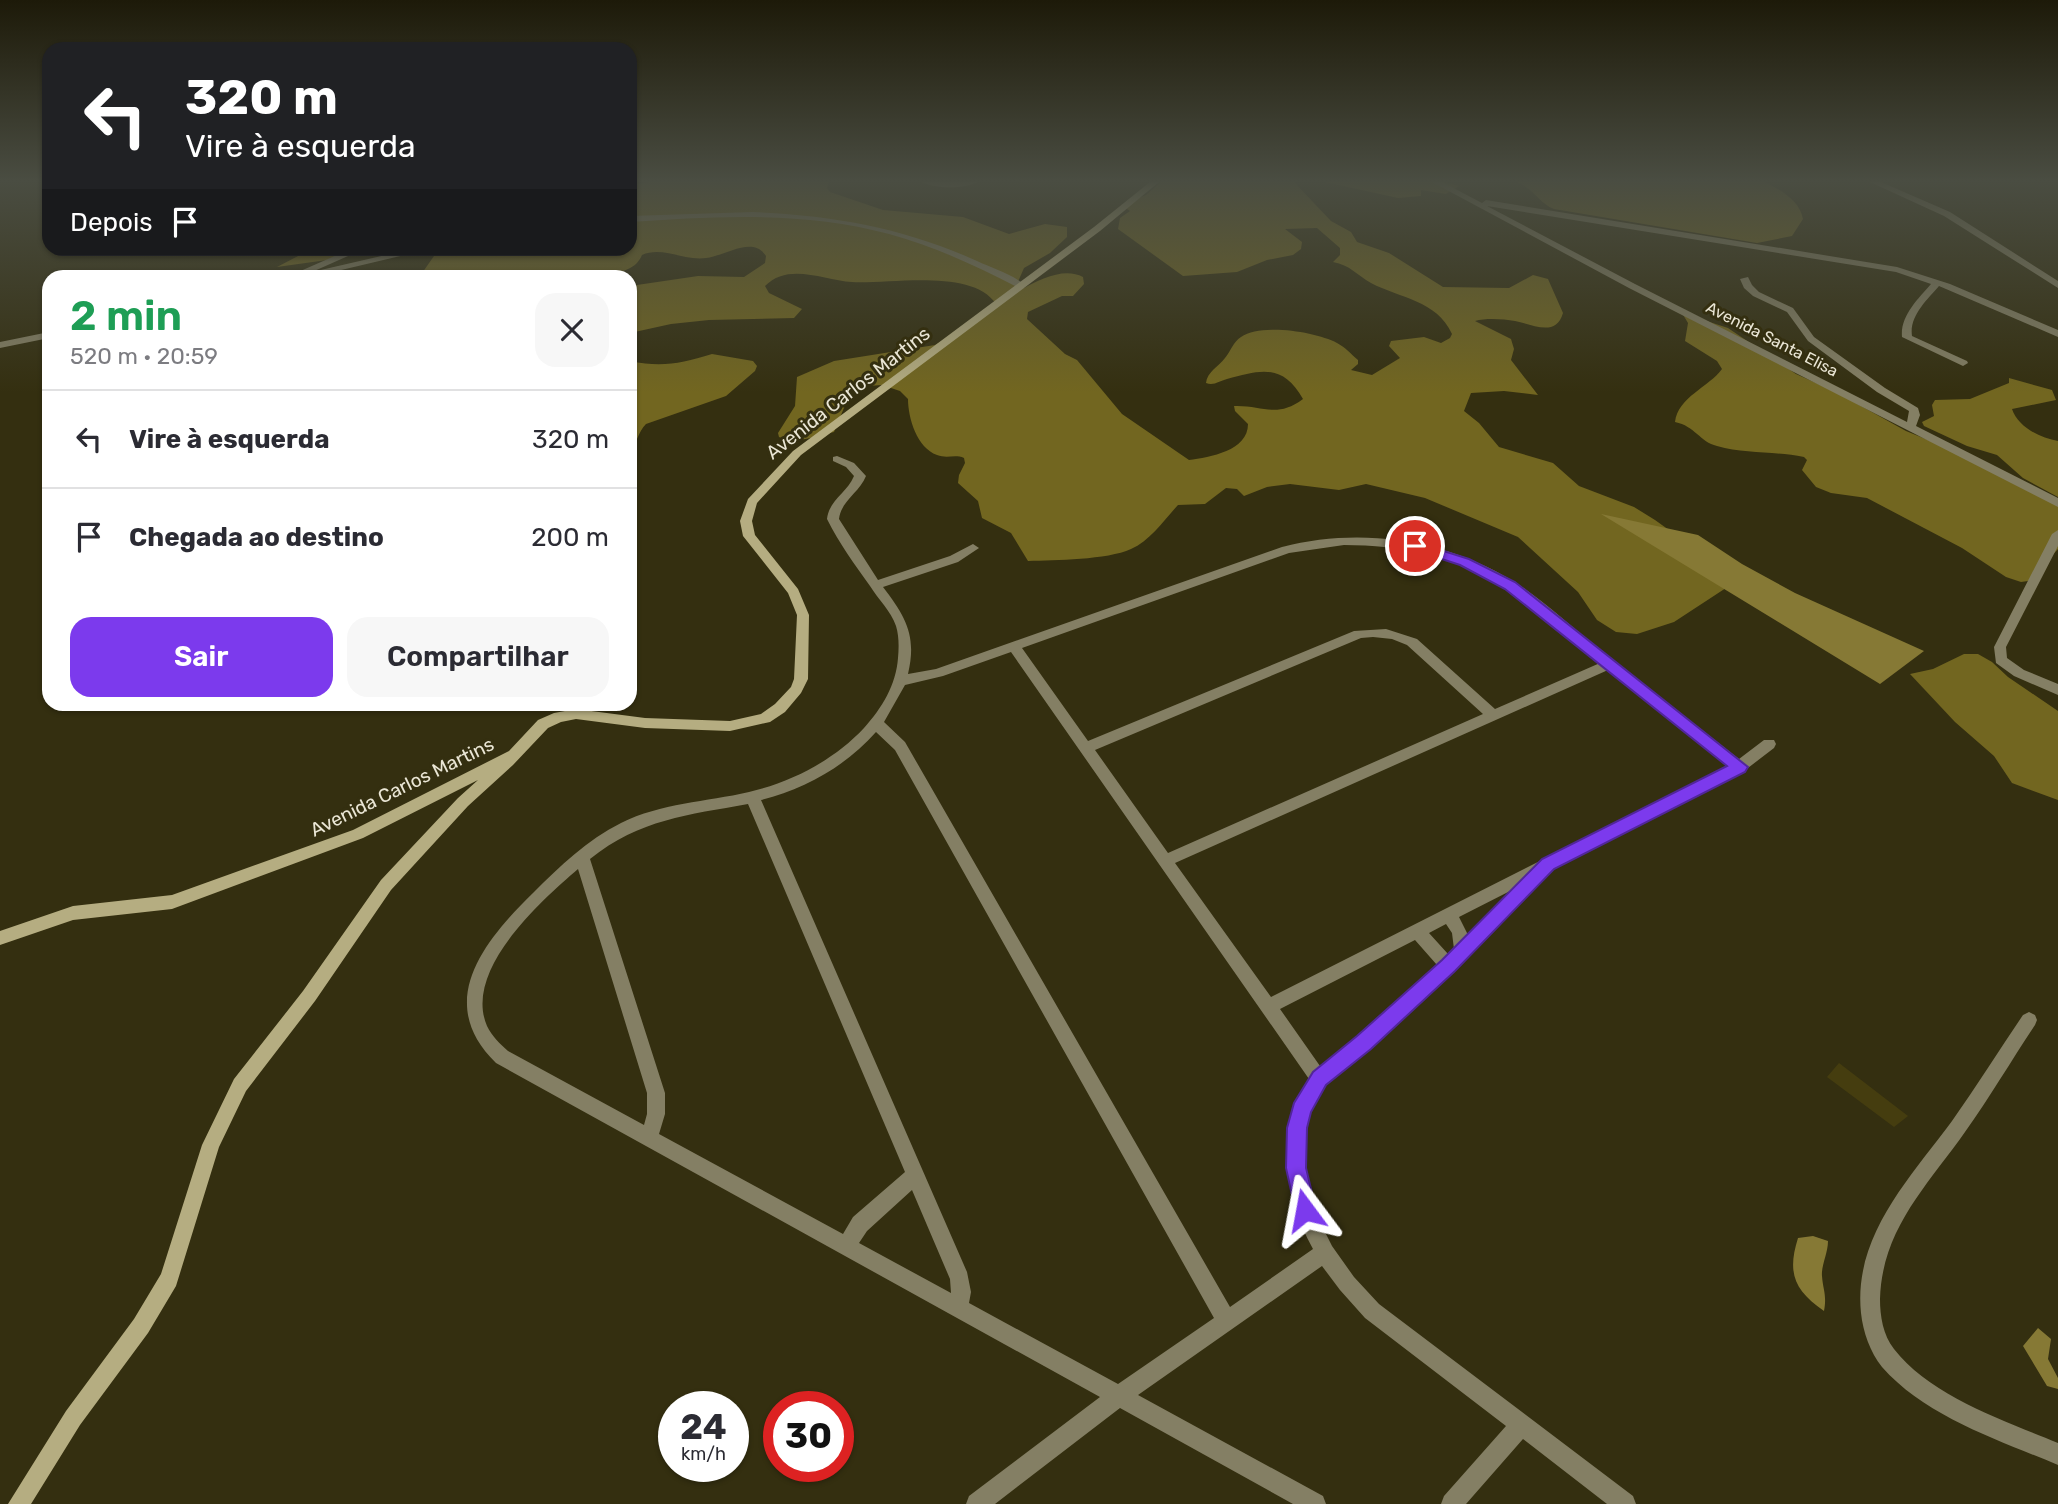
<!DOCTYPE html>
<html lang="pt">
<meta charset="utf-8">
<style>
body{margin:0;font-family:Rubik,sans-serif;background:#f7f7f7;color:#2b2b33;height:100vh;display:flex;flex-direction:column;font-size:26px;white-space:nowrap}
*{box-sizing:border-box;margin:0}
p{font-size:23px;color:#7c7c81}
.icon{flex:none;width:38px;height:38px;fill:none;stroke:currentColor;stroke-width:2;stroke-linecap:round;stroke-linejoin:round}
.map{position:relative;flex:1;overflow:hidden}
.side{position:absolute;left:42px;top:270px;width:595px;height:441px;display:flex;flex-direction:column;background:#fff;border-radius:21px;box-shadow:0 2px 5px #0004}
.side>*{flex:none}
.guide{position:absolute;left:42px;top:42px;width:595px;height:214px;border-radius:21px;box-shadow:0 2px 5px #0004;background:#202124;color:#fff;overflow:hidden}
.speed{position:absolute;left:658px;top:1391px;display:flex;gap:14px;font-size:35px;font-weight:700;text-align:center}
.speed>*{display:grid;place-content:center;width:91px;height:91px;border-radius:50%;background:#fff;box-shadow:0 2px 5px #0004;line-height:1}
.speed small{font-size:18px;font-weight:400}
.speed .limit{border:10px solid #d22;background:#fff;color:#111}
.pin{position:absolute;display:grid;place-items:center;width:60px;height:60px;color:#fff;margin:-30px;border:4px solid #fff;border-radius:50%;box-shadow:0 2px 7px #0007}
.me{position:absolute;width:77px;margin:-38px;rotate:347deg;stroke-linejoin:round;filter:drop-shadow(0 0 5px #0008)}
.turn{display:flex;align-items:center;gap:24px;height:147px;padding:0 28px;font-size:32px}
.turn .icon{width:91px;height:91px;stroke-width:2.5}
.turn b{display:block;font-size:49px;line-height:60px}
.then{display:flex;align-items:center;height:66px;padding:0 28px;background:#0003;gap:14px;font-size:26px}
.round{display:grid;place-items:center;flex:none;width:74px;height:74px;border-radius:21px;background:#f7f7f7}
.overview{display:flex;align-items:center;justify-content:space-between;height:119px;padding:0 28px}
h1{font-size:42px;font-weight:600;line-height:52px;color:#1e9e55}
.button{display:flex;gap:14px;margin-top:auto;padding:14px 28px}
.button a{flex:1;height:80px;border-radius:21px;background:#7c3aed;color:#fff;font-size:28px;font-weight:600;line-height:80px;text-align:center}
.button a+a{background:#f7f7f7;color:#2b2b33}
ul{padding:0;list-style:none}
li{display:flex;align-items:center;gap:21px;height:98px;padding:0 28px;border-top:2px solid #e1e1e2}
li div{flex:1}
li b{display:block;font-size:26px}
li em{font-style:normal}
.map>svg:first-child{display:block}
</style>
<div class="map">
<svg width="2058" height="1504" viewBox="0 0 2058 1504">
<rect width="100%" height="100%" fill="#342f10"/>
<polygon fill="#453d0f" points="1839,1063 1908,1116 1894,1127 1827,1077"/>
<g fill="#726620">
<path d="M651 182H829L827 188 830 192 883 210 963 217 1009 234 1045 224 1067 227V237L1050 253 1024 268 1017 284 1024 288C1040 279 1065 267 1083 277L1084 284 1073 296H1062L1028 312 1027 319 1065 354 1077 360 1122 414 1189 460C1210 457 1248 451 1248 424L1235 411 1234 406C1263 405 1276 419 1303 399 1283 364 1262 369 1227 379 1219 381 1214 386 1206 383 1207 372 1218 367 1225 358 1231 351 1233 342 1241 337 1262 323 1316 332 1337 343 1345 347 1351 354 1358 360V364L1351 370 1372 375 1400 358 1389 346 1391 341 1424 337 1441 343 1450 338 1452 334C1437 300 1399 298 1371 283 1357 275 1350 265 1333 262L1340 255V248L1317 228 1285 229 1302 242 1301 249 1293 255 1267 260 1237 272 1183 276 1118 229 1120 218 1130 211 1121 205 1146 195 1161 182H1294L1331 221 1351 232 1357 242 1389 253 1443 287 1509 288 1533 275 1548 279 1563 313C1556 338 1532 324 1515 321 1503 319 1486 318 1475 321L1511 339 1514 349 1511 360 1538 395 1504 391 1471 393 1464 411 1479 423 1499 447 1553 463 1579 486 1634 507 1655 520 1697 550 1729 586 1674 622 1637 634 1616 632 1597 620 1578 592 1518 537 1425 498 1366 484 1339 490 1290 484 1267 487 1244 496 1237 489 1226 488 1205 504 1178 505C1164 520 1150 541 1131 549 1107 560 1055 560 1028 561L1011 533 982 518 978 501 958 483 959 475 965 463 964 458C955 454 947 459 937 455 917 448 908 418 908 399L900 391 882 385 868 386 846 403 834 432C816 436 796 445 779 437L778 433 795 406 797 377 834 361 935 345 990 313 996 304C973 268 890 284 852 282 824 280 788 262 765 286L769 293 802 309 794 318 709 320 671 324 630 333V286L698 276 744 277 765 263 766 256C753 235 725 256 706 258 684 261 662 246 642 255 635 272 617 272 601 276H420L434 256V249L630 248V185Z"/>
<polygon points="1325,182 1444,182 1459,186 1446,194 1421,190 1421,196 1398,198"/>
<path d="M1517 182H1765C1781 190 1800 201 1803 219L1792 236 1757 243 1554 209C1539 203 1534 189 1517 182Z"/>
<polygon points="339,248 341,254 327,260 277,267 300,255 271,254 261,249"/>
<path d="M1682 313 1728 328 1796 374 1834 391 1906 431 1972 458 2058 506V549L2028 581 2021 582 2006 577 1962 548 1867 498 1831 493 1816 487 1802 470 1807 460 1804 457C1775 451 1745 454 1717 446 1700 442 1695 426 1675 422 1678 397 1709 387 1722 369L1717 361 1685 341 1688 323Z"/>
<path d="M712 354 753 361 757 366 755 371 726 396 646 424C638 432 638 442 630 448V361C663 368 681 363 712 354Z"/>
<path d="M2009 378 2052 390 2056 400 2012 409C2018 427 2040 438 2058 441V497L2023 478 1997 455 1967 446 1924 426 1922 422 1934 416 1932 405 1935 400 1970 399 2009 383Z"/>
<polygon points="1964,654 1978,654 1992,662 2008,677 2058,711 2058,800 2012,783 1994,756 1955,722 1910,674 1933,669"/>
</g>
<g fill="#867935">
<polygon points="1601,514 1698,535 1742,564 1795,593 1924,651 1880,684"/>
<path d="M1813 1236 1828 1241C1828 1253 1821 1266 1822 1276 1823 1290 1827 1295 1824 1311 1794 1290 1787 1273 1798 1238Z"/>
<polygon points="2038,1328 2051,1339 2048,1359 2058,1378 2058,1389 2047,1386 2023,1346"/>
</g>
<g fill="none" stroke-linecap="round" stroke-linejoin="round">
<g fill="#847f64" fill-rule="evenodd">
<path d="M922 182H978C965 189 935 189 922 182Z"/>
<path d="M1432 182H1442L1482 203 1486 200 1897 267 1950 284 2058 330V337L1939 286C1927 300 1909 316 1912 336L1967 361 1968 363 1963 366 1902 337C1900 316 1918 299 1931 284L1896 272 1487 206 1635 284 1907 422 1909 411 1877 392 1808 341 1787 312 1753 296 1744 288 1740 279 1748 277 1752 285 1759 292 1793 308 1814 337 1885 388 1918 408 1920 415 1916 426 2058 498V507L1629 288Z"/>
<polygon points="1870,182 1881,182 1950,212 2058,281 2058,288 1944,216"/>
<path d="M753 212C832 215 905 228 977 261 992 268 1012 274 1025 285L1017 287C976 266 934 246 889 234 805 211 716 216 630 222V216Z"/>
<polygon points="353,248 366,248 312,272 416,248 434,248 316,276 289,276"/>
<polygon points="49,332 49,338 0,348 0,342"/>
<path d="M837 456 854 463 866 476C859 493 841 501 839 519L878 580 950 556 973 544 979 548 958 562 883 587C906 617 917 636 908 674L936 669 1282 547C1360 527 1444 539 1513 581 1544 600 1572 628 1601 650 1647 687 1693 723 1739 759L1764 740H1774L1776 744 1774 748 1744 771 1553 869 1455 971 1378 1041 1326 1084 1314 1102 1308 1119 1304 1142 1308 1189 1315 1212 1332 1246 1354 1277 1379 1304 1633 1496 1636 1504H1607L1523 1439 1466 1504H1441L1444 1496 1506 1426 1365 1318 1340 1290 1322 1266 1138 1395 1323 1496 1326 1504H1293L1120 1408 995 1504H966L969 1496 1100 1397 496 1063C433 1002 485 940 534 892 560 866 587 840 621 823 661 803 706 802 749 792 792 782 834 760 864 728 882 708 896 685 898 658 899 647 899 636 896 626 891 611 878 599 870 586 855 565 839 543 827 519 829 500 847 493 854 476L846 467 833 461V457ZM1344 545C1400 545 1460 556 1507 589 1539 612 1569 639 1600 663L1495 709 1417 639 1386 629 1354 631 1088 741 1022 648 1289 553ZM1373 637 1392 639 1407 645 1483 714 1168 853 1095 750 1361 638ZM1011 652 1309 1079C1274 1131 1284 1196 1313 1249L1230 1307 905 742 884 722 905 685 943 676ZM1608 670 1728 766 1271 997 1175 863ZM876 732 895 750 1214 1318 1118 1384 969 1303 971 1292 967 1272 761 800C805 789 846 766 876 732ZM748 804 905 1172 853 1217 843 1234 659 1134 665 1114V1093L590 859C640 819 688 815 748 804ZM578 869 647 1093V1114L644 1125 508 1051C500 1044 492 1036 487 1026 463 970 541 901 578 869ZM1514 889 1468 935 1459 917ZM1446 924 1452 933 1454 949 1448 954 1429 933ZM1415 940 1437 965 1366 1030 1320 1066 1280 1009ZM912 1190 950 1279 951 1293 859 1243 867 1231Z"/>
<polygon points="2058,530 2058,546 2006,647 2007,658 2024,670 2058,684 2058,695 2014,676 1996,663 1994,647 2052,534"/>
<path d="M2029 1012 2035 1015 2037 1020 2035 1025C2011 1061 1990 1097 1965 1132 1927 1186 1882 1229 1880 1299 1880 1316 1883 1335 1894 1349 1930 1396 2005 1421 2058 1443V1465C1999 1440 1926 1417 1882 1367 1870 1352 1863 1332 1861 1313 1853 1236 1910 1178 1952 1121 1977 1086 1999 1050 2023 1015Z"/>
</g>
<polygon fill="#b5ad81" fill-rule="evenodd" points="1150,182 1159,182 1100,231 801,455 757,503 752,521 755,535 798,589 809,615 808,679 801,693 785,712 770,722 730,731 645,728 576,719 561,722 548,728 513,765 468,806 391,890 315,1001 246,1091 219,1147 176,1286 148,1333 80,1425 31,1504 8,1504 66,1411 134,1319 161,1274 202,1145 234,1079 303,991 381,880 458,798 478,780 363,838 172,909 73,920 0,945 0,931 73,906 172,895 353,830 509,751 538,720 554,713 576,709 645,718 730,721 761,714 775,704 791,687 794,679 797,615 788,593 743,536 740,521 748,499 793,451 1094,227"/>
</g>
<linearGradient id="sky" x2="0" y2="1"><stop stop-color="#1d1a09"/><stop offset="0.46" stop-color="#4a4d42"/><stop offset="1" stop-color="#4a4d42" stop-opacity="0"/></linearGradient>
<rect width="2058" height="393" fill="url(#sky)"/>
<polygon fill="#7c3aed" stroke="#51269a" stroke-width="2" points="1415,542 1469,559 1515,582 1748,767 1745,772 1554,869 1455,971 1371,1049 1326,1085 1311,1112 1307,1128 1306,1168 1316,1210 1312,1218 1305,1221 1297,1218 1286,1168 1287,1128 1294,1103 1313,1072 1357,1036 1442,960 1542,859 1727,766 1505,589 1460,565 1411,549 1411,543"/>
<g text-anchor="middle" dominant-baseline="central" stroke-width="6" stroke-linejoin="round" paint-order="stroke">
<g font-size="16" fill="#eae6d5" stroke="#342f10">
<text transform="translate(1772 339) rotate(27)">Avenida Santa Elisa</text>
</g>
<g font-size="19" fill="#eae6d5" stroke="#342f10">
<text transform="translate(848 393) rotate(-38)">Avenida Carlos Martins</text>
<text transform="translate(402 787) rotate(-26)">Avenida Carlos Martins</text>
</g>
</g>
</svg>
<div class="speed"><div>24<small>km/h</small></div><div class="limit">30</div></div>
<div class="pin" style="left:1415px;top:546px;background:#d93025"><svg class="icon" aria-label="arrive" viewBox="0 0 24 24"><path d="M6 21V4h12l-3 4 3 4H6"/></svg></div>
<svg class="me" style="left:1305px;top:1210px" viewBox="-20 -20 40 40"><path d="M0-17L14 15 0 8-14 15z" fill="#7c3aed" stroke="#fff" stroke-width="4"/></svg>
<div class="guide">
<div class="turn"><svg class="icon" aria-label="left" viewBox="0 0 24 24"><path d="M17 20v-9H6M10 6l-5 5 5 5"/></svg><div><b>320 m</b>Vire à esquerda</div></div>
<div class="then">Depois<svg class="icon" aria-label="arrive" viewBox="0 0 24 24"><path d="M6 21V4h12l-3 4 3 4H6"/></svg></div>
</div>
<section class="side">
<div class="overview"><div><h1>2 min</h1><p>520 m · 20:59</p></div><a class="round"><svg class="icon" aria-label="close" viewBox="0 0 24 24"><path d="M6 6l12 12M18 6L6 18"/></svg></a></div>
<ul>
<li><svg class="icon" aria-label="left" viewBox="0 0 24 24"><path d="M17 20v-9H6M10 6l-5 5 5 5"/></svg><div><b>Vire à esquerda</b></div><em>320 m</em></li>
<li><svg class="icon" aria-label="arrive" viewBox="0 0 24 24"><path d="M6 21V4h12l-3 4 3 4H6"/></svg><div><b>Chegada ao destino</b></div><em>200 m</em></li>
</ul>
<div class="button"><a>Sair</a><a>Compartilhar</a></div>
</section>
</div>
